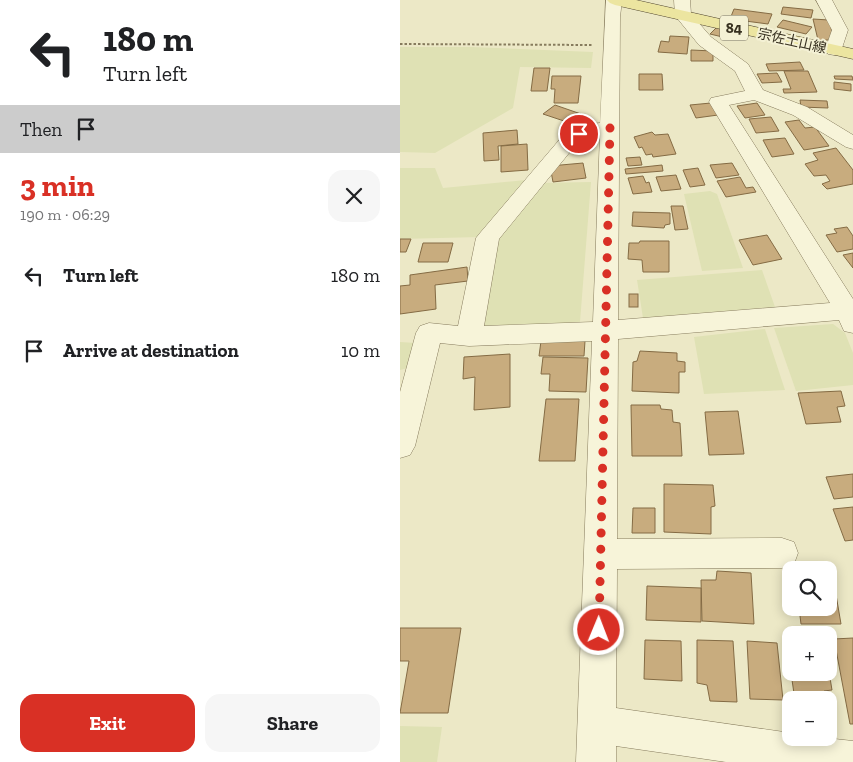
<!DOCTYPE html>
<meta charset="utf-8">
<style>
body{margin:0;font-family:"Zilla Slab","Noto Sans JP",serif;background:#f6f6f6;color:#202124;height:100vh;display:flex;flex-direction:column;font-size:19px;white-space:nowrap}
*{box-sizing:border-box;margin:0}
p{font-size:16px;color:#757577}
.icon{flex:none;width:28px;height:28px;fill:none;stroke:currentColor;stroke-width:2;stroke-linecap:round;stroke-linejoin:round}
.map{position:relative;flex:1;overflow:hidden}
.panel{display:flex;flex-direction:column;background:#fff;width:400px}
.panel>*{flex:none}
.banner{background:#fff;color:#202124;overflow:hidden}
.controls{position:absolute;left:382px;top:561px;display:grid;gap:10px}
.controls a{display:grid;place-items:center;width:55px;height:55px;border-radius:10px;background:#fff;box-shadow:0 2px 12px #0003;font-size:25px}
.pin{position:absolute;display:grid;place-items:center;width:42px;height:42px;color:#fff;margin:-21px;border:2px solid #fff;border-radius:50%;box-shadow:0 1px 5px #0007}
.me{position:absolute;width:55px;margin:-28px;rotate:1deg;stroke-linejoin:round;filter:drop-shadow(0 0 4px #0008)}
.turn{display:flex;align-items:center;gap:18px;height:105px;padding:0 20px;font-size:22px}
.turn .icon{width:65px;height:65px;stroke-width:2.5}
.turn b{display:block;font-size:35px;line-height:42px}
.then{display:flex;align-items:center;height:48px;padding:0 20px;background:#0003;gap:10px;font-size:19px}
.round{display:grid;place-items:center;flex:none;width:52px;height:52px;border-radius:15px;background:#f6f6f6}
.head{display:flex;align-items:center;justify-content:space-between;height:85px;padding:0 20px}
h1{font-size:30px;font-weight:700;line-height:38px;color:#d93025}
.primary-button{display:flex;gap:10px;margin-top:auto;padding:10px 20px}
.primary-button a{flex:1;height:58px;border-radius:15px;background:#d93025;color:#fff;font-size:20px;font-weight:700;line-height:58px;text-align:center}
.primary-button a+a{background:#f6f6f6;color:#202124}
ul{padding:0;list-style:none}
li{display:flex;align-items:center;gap:15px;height:75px;padding:0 20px}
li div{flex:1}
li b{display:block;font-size:19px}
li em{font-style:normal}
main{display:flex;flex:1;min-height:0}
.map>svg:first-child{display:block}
</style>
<main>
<section class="panel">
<div class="banner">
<div class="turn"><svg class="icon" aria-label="left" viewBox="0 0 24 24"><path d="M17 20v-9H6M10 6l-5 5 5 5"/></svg><div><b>180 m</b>Turn left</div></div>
<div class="then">Then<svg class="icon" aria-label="arrive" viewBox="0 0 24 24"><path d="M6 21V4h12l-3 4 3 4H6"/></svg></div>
</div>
<div class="head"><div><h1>3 min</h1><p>190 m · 06:29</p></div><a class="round"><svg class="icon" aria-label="close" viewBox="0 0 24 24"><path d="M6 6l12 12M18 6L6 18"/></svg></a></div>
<ul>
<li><svg class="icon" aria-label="left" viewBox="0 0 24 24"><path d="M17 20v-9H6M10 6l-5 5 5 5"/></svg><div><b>Turn left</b></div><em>180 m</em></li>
<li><svg class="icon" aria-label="arrive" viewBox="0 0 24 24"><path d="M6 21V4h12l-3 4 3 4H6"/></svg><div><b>Arrive at destination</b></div><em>10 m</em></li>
</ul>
<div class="primary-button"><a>Exit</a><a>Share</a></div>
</section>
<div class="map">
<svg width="453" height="762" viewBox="0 0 453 762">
<rect width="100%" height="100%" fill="#ece8c6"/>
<g fill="#dfe1b4">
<polygon points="0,47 72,47 193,52 191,68 120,67 113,108 35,153 0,152"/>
<polygon points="0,168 35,168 43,188 126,180 80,237 0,239"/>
<polygon points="191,182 180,322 116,329 77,328 92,242 138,183"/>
<polygon points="310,191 317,194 343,268 302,271 284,194"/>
<polygon points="362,270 375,307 243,318 237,280"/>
<polygon points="433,324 445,333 453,353 453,385 396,391 374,328"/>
<polygon points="365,329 385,390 304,394 294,337"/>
<polygon points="0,342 16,343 8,368 0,370"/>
<polygon points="0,726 42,727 37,762 0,762"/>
</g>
<g fill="#c8ac7e" stroke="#846b44">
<polygon points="383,7 413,10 411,18 381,14"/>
<polygon points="334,9 372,14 368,24 330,19"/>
<polygon points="413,19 429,20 434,40 418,40"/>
<polygon points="383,20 412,27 406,34 377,27"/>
<polygon points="317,27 337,32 331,39 310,34"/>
<polygon points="270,36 289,37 287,54 258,52 261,41 269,42"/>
<polygon points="291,50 313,51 313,61 291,61"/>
<polygon points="400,62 404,70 369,71 366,64"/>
<polygon points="134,68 150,68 147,91 131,91"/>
<polygon points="384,71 408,71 417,92 384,93 383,89 391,89"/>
<polygon points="377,73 382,82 362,83 357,74"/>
<polygon points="239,74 262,74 263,90 239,90"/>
<polygon points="152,76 181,76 178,103 154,103 155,89 151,89"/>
<polygon points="434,76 452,76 453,80 435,79"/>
<polygon points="434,82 451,84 451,91 434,89"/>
<polygon points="400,100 427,101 428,108 401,107"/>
<polygon points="311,103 318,115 296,118 290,105"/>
<polygon points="357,103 365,115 345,118 337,106"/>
<polygon points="155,105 181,114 170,123 143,114"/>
<polygon points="371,117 379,131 356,133 349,119"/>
<polygon points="399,120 405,128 415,127 429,146 404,150 385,122"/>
<polygon points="117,130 118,144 98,146 99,160 84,161 83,133"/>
<polygon points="252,132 255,135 268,134 276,154 253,157 252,154 246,155 242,147 239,148 234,137"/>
<polygon points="385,138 394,154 372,157 363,140"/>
<polygon points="127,144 128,170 101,172 101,146"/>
<polygon points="436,148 453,170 453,184 427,189 422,184 430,181 426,175 414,176 405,164 418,160 413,153"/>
<polygon points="240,157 242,165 228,166 226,158"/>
<polygon points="183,163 186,178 153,182 150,166"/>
<polygon points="332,163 339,175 316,178 310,165"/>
<polygon points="262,165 263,171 226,174 225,169"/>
<polygon points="298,168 305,185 290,187 283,170"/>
<polygon points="276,175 281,189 261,191 256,177"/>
<polygon points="243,176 246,183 249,182 252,192 233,194 228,178"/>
<polygon points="340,177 346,188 353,187 356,192 326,197 317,181"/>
<polygon points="271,206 283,206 288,229 275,230"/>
<polygon points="233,212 270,213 270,224 265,225 264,228 232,226"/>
<polygon points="447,227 453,236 453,249 437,252 426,235 437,233 434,229"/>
<polygon points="367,235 382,259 353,265 339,240"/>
<polygon points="0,239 11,239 6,252 0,252"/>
<polygon points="240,241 269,241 269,272 243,272 242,260 228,259 229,243 239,243"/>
<polygon points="23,243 53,243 48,262 18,262"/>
<polygon points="453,253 453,268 443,255"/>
<polygon points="67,267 68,281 35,285 36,309 0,314 0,286 10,285 10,275"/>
<rect x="229" y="294" width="9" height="13"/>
<polygon points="141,341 185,341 184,356 139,356"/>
<polygon points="240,351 277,353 277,361 285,362 285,372 279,372 279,393 232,391 233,362 237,361"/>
<polygon points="110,354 110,407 74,410 75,377 63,379 64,357"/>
<polygon points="143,357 188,358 186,392 149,391 150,374 141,374"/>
<polygon points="441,391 445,406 437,407 441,422 406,424 398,393"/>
<polygon points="146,399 179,399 175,461 139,461"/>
<polygon points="231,405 260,405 261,409 272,410 273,422 280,423 282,456 232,456"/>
<polygon points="338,411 344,454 309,455 305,412"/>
<polygon points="453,474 453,497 434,499 426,477"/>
<polygon points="264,484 313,485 315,506 311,507 311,534 264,532"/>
<polygon points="453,507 453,540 445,541 433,509"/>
<polygon points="233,508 255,508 255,533 232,533"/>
<polygon points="317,571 351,573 354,624 302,621 301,580 316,580"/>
<polygon points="429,583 434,583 441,624 401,624 399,608 429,608"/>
<polygon points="247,586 301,588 301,622 246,620"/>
<polygon points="0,628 61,628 48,713 0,713 9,661 0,661"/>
<polygon points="453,638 453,724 450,724 434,639"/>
<polygon points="245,640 281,641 282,681 244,679"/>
<polygon points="297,640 333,641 337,702 310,701 307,685 297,683"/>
<polygon points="386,640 391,640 391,672 429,672 432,690 424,691 424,700 395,700"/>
<polygon points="347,641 377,643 383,700 350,699"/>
</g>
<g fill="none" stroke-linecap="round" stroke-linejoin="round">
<defs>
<g id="minor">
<path d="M206 0H222L220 17 218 320 430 303 309 102 311 98 345 91 335 71 299 45 277 18 275 15 274 0H290L291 14 311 37 348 64 363 90 407 107 453 135V149L446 147 393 115 354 100 329 105 453 299V333L444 331 439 320 218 339 217 539 382 538 394 542 398 553 394 564 382 568 217 569 216 708 391 733V738H426L453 741V762H326L216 746V762H176L192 341 69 346 40 343 15 446 10 455 0 458V392L16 333 20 326 29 323 58 326 76 238 80 233 160 139 181 125 200 123ZM200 134 193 322 84 326 99 239 174 147 193 135Z"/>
<polygon points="416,0 432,0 448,30 440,54 434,55 428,54 425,50 432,30"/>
</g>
<polygon id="major" points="207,0 236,0 453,49 453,59 215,5 210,3"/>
</defs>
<use href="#minor" stroke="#867b5d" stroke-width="1"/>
<use href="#major" stroke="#544931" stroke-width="1"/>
<polyline stroke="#867b5d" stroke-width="2" stroke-dasharray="2.5 2" stroke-linecap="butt" points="0,44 192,45"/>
<use href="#minor" fill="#f7f4d9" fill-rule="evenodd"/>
<use href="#major" fill="#ece5a0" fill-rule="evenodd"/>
</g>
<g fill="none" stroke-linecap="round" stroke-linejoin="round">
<polyline stroke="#d93025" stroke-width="9" stroke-dasharray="0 16.2" points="179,134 188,129 210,128 199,630"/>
</g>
<g text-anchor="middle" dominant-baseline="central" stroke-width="4" stroke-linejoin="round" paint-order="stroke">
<g font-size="14" fill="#373020" stroke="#f4f1d5">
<text transform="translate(392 41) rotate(13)">宗佐土山線</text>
</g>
<rect fill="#f4f1d5" stroke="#706a56" stroke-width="1" x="320" y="15.5" width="28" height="25" rx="4"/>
<g font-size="15" font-weight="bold" fill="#373020">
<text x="334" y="28">84</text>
</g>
</g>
</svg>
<div class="controls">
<a><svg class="icon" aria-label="search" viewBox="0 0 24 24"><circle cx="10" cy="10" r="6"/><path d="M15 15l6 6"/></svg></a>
<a>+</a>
<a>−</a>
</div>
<div class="pin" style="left:179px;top:134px;background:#d93025"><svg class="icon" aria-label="arrive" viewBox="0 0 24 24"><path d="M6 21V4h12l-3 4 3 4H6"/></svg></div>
<svg class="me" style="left:199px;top:630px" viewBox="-20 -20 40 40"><circle r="17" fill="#d93025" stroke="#fff" stroke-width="3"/><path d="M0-11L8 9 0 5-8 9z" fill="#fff"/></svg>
</div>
</main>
